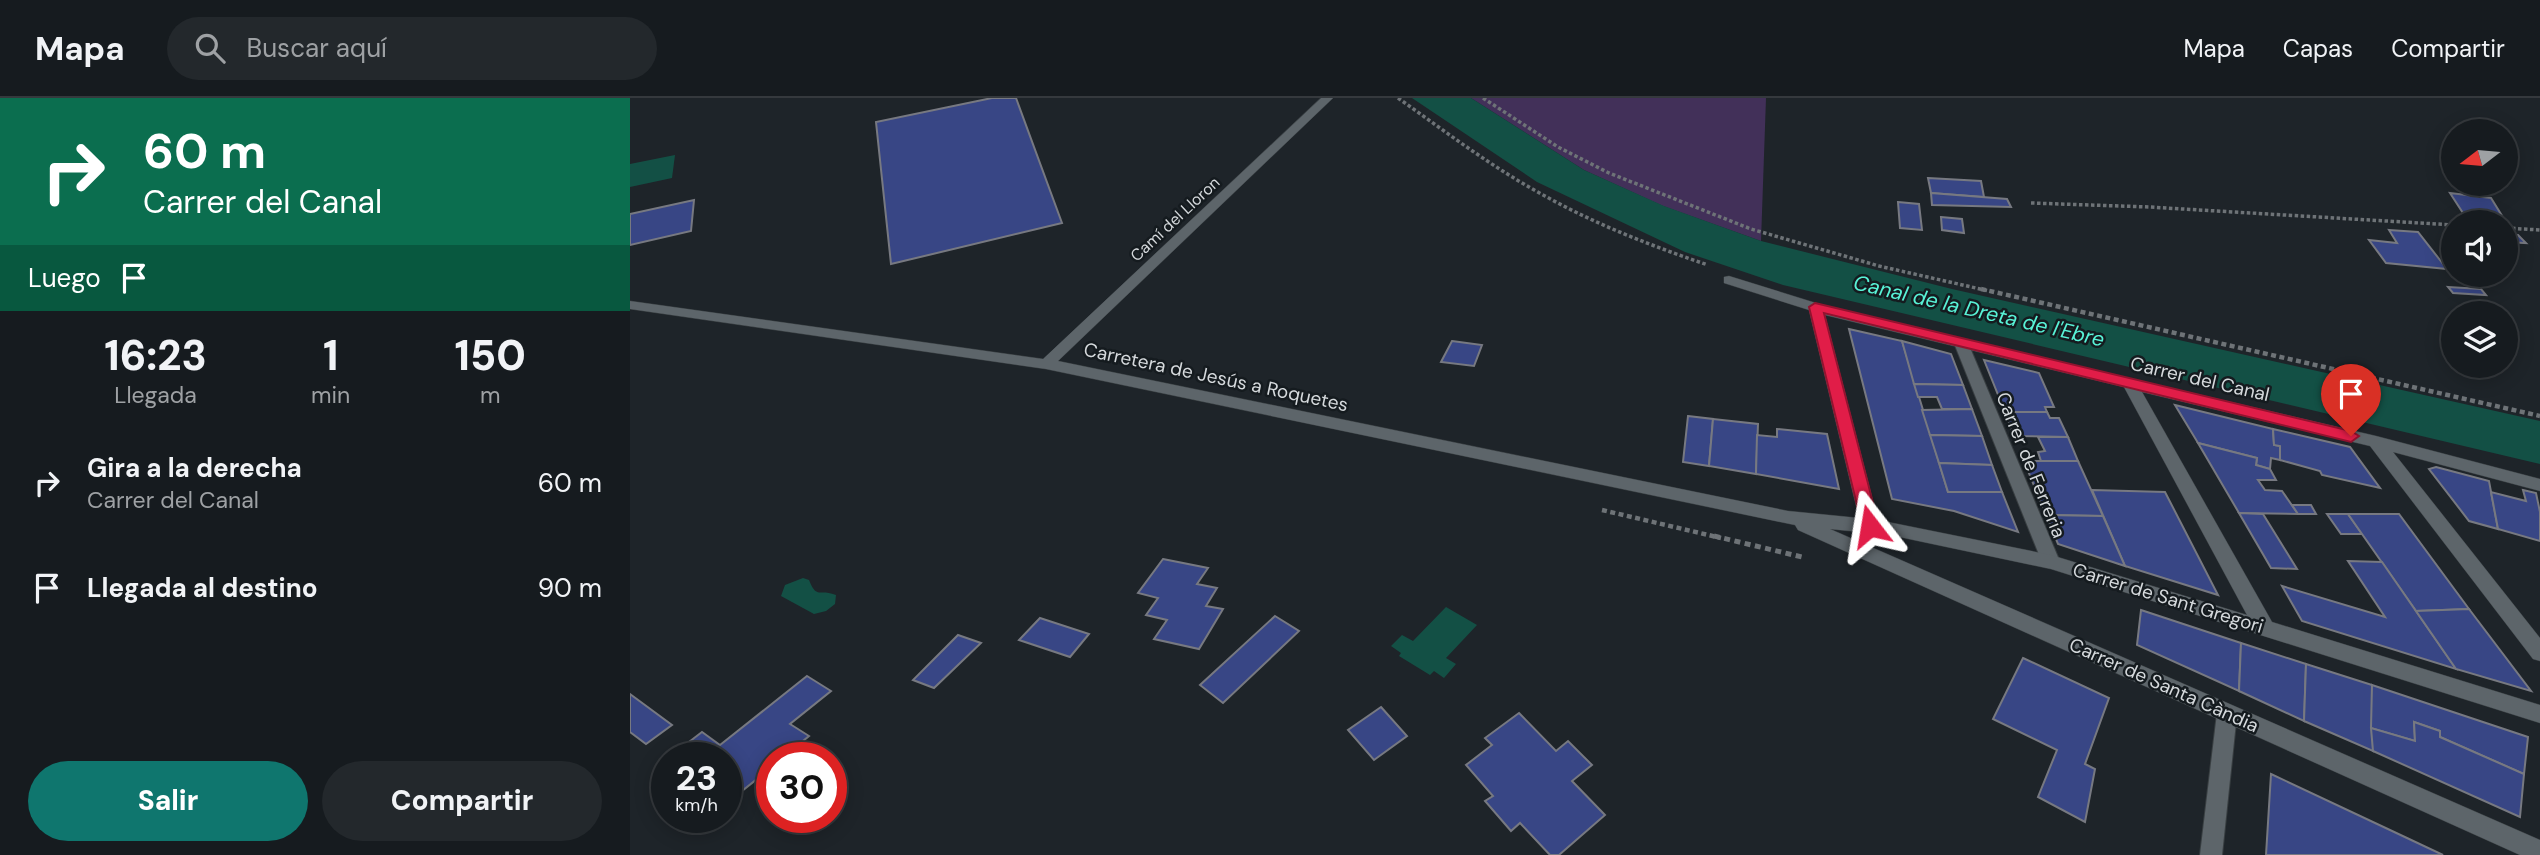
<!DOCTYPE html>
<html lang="es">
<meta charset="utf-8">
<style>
body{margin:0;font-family:"DM Sans",sans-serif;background:#23282c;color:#f1f3f6;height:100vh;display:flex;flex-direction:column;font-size:26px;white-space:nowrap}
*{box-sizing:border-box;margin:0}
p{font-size:23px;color:#9ea1a4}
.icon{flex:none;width:38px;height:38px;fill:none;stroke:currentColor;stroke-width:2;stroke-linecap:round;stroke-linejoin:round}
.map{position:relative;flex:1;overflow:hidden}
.sheet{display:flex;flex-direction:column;background:#161b1f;width:630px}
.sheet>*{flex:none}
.hud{background:#0b6e4f;color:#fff;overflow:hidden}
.needle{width:46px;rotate:254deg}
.tools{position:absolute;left:1811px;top:21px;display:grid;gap:14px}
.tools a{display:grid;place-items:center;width:77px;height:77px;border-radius:50%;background:#161b1f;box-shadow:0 4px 18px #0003,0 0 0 2px #35393d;font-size:35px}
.speed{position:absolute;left:21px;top:644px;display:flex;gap:14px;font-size:35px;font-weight:700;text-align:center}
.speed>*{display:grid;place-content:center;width:91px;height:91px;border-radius:50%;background:#161b1f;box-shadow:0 4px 18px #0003,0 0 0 2px #35393d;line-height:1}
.speed small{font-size:18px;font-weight:400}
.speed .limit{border:10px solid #d22;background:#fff;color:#111}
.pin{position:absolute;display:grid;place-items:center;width:60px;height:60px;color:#fff;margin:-72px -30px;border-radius:50% 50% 50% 0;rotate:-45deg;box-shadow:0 0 7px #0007}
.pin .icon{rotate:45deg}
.me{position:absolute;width:77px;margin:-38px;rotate:346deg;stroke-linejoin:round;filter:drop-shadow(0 0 5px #0008)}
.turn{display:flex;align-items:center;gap:24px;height:147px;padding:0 28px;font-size:32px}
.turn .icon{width:91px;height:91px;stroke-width:2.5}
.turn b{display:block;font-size:49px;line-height:60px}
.then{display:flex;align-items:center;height:66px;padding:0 28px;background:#0003;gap:14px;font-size:26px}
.eta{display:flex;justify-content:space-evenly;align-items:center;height:119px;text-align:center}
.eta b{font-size:42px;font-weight:800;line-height:49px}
.action{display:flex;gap:14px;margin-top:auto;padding:14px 28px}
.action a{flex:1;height:80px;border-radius:42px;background:#0f766e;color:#fff;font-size:28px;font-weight:800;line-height:80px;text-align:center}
.action a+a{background:#23282c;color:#f1f3f6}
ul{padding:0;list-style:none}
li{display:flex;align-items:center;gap:21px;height:105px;padding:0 28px}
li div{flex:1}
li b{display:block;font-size:26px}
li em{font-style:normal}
header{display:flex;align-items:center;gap:42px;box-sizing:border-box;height:98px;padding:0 35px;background:#161b1f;border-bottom:2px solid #35393d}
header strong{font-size:33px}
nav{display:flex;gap:38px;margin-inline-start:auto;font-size:24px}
.search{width:490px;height:63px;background:#23282c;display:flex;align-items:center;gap:18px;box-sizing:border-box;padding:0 24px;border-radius:38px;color:#9ea1a4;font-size:26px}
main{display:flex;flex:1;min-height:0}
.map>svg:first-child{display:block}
</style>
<header>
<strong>Mapa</strong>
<div class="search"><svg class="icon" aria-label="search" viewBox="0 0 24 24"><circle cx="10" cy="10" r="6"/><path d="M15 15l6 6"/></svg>Buscar aquí</div>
<nav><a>Mapa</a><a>Capas</a><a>Compartir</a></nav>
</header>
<main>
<section class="sheet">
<div class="hud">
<div class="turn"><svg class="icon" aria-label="right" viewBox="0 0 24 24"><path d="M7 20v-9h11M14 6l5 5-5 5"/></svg><div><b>60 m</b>Carrer del Canal</div></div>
<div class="then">Luego<svg class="icon" aria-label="arrive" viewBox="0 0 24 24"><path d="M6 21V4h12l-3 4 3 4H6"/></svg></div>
</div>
<div class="eta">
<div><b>16:23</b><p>Llegada</p></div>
<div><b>1</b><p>min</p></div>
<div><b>150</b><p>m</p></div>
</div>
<ul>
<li><svg class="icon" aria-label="right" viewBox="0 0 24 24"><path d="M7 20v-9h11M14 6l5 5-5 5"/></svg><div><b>Gira a la derecha</b><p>Carrer del Canal</p></div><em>60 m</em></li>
<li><svg class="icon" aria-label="arrive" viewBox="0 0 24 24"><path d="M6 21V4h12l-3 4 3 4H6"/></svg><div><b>Llegada al destino</b></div><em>90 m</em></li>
</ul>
<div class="action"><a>Salir</a><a>Compartir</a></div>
</section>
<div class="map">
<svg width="1910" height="757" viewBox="0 0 1910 757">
<rect width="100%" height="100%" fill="#1e2429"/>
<polygon fill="#423059" points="841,0 1136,0 1131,143 1033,108 954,72"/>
<g fill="#135045">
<polygon points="782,0 841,0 954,72 1034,108 1131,143 1322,191 1910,323 1910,366 1153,187 1055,154 907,84"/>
<polygon points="45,57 42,80 0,89 0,66"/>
<path d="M173 480 179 482C187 502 189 490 206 497L205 506 196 513 184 516 151 498 155 487Z"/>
<polygon points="816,509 847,527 816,560 826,566 814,580 804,573 800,577 769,558 771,555 761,548 772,537 783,543"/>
</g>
<g fill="#384685" stroke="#777981" stroke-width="2">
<polygon points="362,0 386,0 432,125 261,166 246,24"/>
<polygon points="1298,80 1351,83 1354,99 1301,95"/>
<polygon points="1301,95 1377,101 1381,109 1302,107"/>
<polygon points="1820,95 1861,100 1874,121 1833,115"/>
<polygon points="64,102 61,133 0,147 0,116"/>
<polygon points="1268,104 1289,106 1292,132 1270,130"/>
<polygon points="1311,119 1332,121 1334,135 1312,132"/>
<polygon points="1759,132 1788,134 1817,171 1756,165 1739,142 1767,145"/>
<polygon points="1876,136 1888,137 1896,145 1876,144"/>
<polygon points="1818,189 1851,191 1856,197 1823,195"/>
<polygon points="1219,231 1272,243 1318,394 1372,394 1388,434 1324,413 1262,401"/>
<polygon points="822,243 852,247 844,268 811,264"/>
<polygon points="1272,243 1321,256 1333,287 1284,286"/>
<polygon points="1354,262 1409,275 1424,309 1415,309 1417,314 1375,314"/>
<polygon points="1284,286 1333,287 1342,311 1312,311 1307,299 1288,299"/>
<polygon points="1545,307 1643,331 1644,347 1650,348 1650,362 1641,360 1640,371 1626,367 1627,360 1568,345"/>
<polygon points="1342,311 1352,338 1300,337 1292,312"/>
<polygon points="1375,314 1417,314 1420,320 1429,320 1438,339 1384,338"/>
<polygon points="1058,318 1083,321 1079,368 1053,364"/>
<polygon points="1083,321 1128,326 1126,376 1079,368"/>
<polygon points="1147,331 1197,336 1209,391 1126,376 1127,337 1147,339"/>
<polygon points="1643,331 1720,349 1750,390 1692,377 1690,373 1650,362 1650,348 1644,347"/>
<polygon points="1300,337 1352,338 1362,367 1309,365"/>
<polygon points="1408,339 1438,339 1448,363 1411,363 1408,354 1415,353"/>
<polygon points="1568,345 1627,360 1626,367 1640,371 1646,382 1628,382 1635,392 1652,393 1668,416 1609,415"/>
<polygon points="1394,363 1448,363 1473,418 1416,417"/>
<polygon points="1309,365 1362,367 1372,394 1318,394"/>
<polygon points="1806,369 1859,383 1868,431 1839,423 1799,371"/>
<polygon points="1462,392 1535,394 1588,497 1495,468"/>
<polygon points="1893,392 1906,395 1910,414 1910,443 1868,431 1861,394 1896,403"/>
<polygon points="1662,407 1681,407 1686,416 1668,416"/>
<polygon points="1609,415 1633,416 1667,471 1641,470"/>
<polygon points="1697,416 1718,416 1732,436 1711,436"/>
<polygon points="1718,416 1769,416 1839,511 1786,513"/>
<polygon points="1416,417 1473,418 1495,468 1428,446"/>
<polygon points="533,461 578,470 567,486 587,490 576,508 593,511 569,551 524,541 537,522 516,517 528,500 508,495"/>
<polygon points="1718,463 1752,464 1826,571 1672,523 1652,488 1755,519"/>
<polygon points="1839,511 1901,593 1826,571 1786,513"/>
<polygon points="1511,512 1611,545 1609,593 1507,547"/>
<polygon points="645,518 669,533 593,605 570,587"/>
<polygon points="410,520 459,536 440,559 389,542"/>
<polygon points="328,537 351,545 304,590 283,582"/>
<polygon points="1611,545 1676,566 1674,623 1609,593"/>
<polygon points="1393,560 1479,600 1455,666 1465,671 1455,724 1408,699 1427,652 1363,621"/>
<polygon points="1676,566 1742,587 1743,653 1674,623"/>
<polygon points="177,578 201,593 160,626 179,638 152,660 142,660 142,669 102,701 96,697 96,660 45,660 42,657 72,634 90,647"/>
<polygon points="1742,587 1898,639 1894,676 1810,639 1810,633 1784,624 1785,643 1741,630"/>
<polygon points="0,596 42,627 16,646 0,634"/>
<polygon points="751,609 777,638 744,662 718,632"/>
<polygon points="889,615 926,653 938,643 962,667 942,683 975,717 929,757 920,757 890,725 881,733 855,703 863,698 836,667 862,647 855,640"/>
<polygon points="1784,624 1810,633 1810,639 1894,676 1890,719 1743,653 1741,630 1785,643"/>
<polygon points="1641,676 1777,740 1813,757 1636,757"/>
</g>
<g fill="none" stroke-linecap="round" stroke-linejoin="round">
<defs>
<g id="service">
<polygon points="1331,241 1338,245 1430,464 1427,469 1415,469 1412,464 1324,245"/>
<polygon points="1597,607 1604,609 1607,615 1592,757 1570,757 1587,615 1590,609"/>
</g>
<path id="minor" d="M691 0H703L428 263 1158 413 1229 420 1179 212 1094 185V179L1099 178 1218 215 1746 338 1910 381V393L1763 354 1910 540V563L1903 561 1740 348 1512 294 1642 524 1910 607V625L1421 471 1260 437 1200 431 1910 742V757H1890L1168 432 1165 427 416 271 0 211V203L413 261ZM1195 217 1494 289 1617 517 1421 457 1248 422Z"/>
</defs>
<use href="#service" stroke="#393f42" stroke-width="2"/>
<use href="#minor" stroke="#393f42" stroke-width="1"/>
<g stroke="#6e7377" stroke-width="3.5" stroke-dasharray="3.5 2.5" stroke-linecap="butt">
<path d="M768 0C816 34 863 70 915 98 967 127 1022 148 1078 167"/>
<polyline points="853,0 928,49 979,75 1121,131 1249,168 1359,193"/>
<polyline points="1401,105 1519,109 1824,127"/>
<polyline points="1876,130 1910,132"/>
</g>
<g stroke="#6e7377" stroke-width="4.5" stroke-dasharray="5 3.5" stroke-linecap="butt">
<polyline points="1351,191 1910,318"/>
<polyline points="972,412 1091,440"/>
</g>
<polyline stroke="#6e7377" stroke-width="5" stroke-dasharray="6 4.5" stroke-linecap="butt" points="1084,438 1172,459"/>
<use href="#service" fill="#5d656a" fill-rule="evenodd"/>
<use href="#minor" fill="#5d656a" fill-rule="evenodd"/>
</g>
<polygon fill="#e11d48" stroke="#92132f" stroke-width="2" points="1185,205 1721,333 1729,338 1721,344 1194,215 1249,428 1240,434 1232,428 1179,209"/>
<g text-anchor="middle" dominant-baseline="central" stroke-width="5" stroke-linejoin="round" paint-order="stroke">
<g font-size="16" fill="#d5d9dc" stroke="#151b1f">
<text transform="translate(545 121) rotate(-43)">Camí del Lloron</text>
</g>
<g font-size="19" fill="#d5d9dc" stroke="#151b1f">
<text transform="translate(586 279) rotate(12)">Carretera de Jesús a Roquetes</text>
<text transform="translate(1570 281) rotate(13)">Carrer del Canal</text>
<text transform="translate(1401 367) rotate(68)">Carrer de Ferreria</text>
<text transform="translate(1538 500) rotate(17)">Carrer de Sant Gregori</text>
<text transform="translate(1534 587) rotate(24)">Carrer de Santa Càndia</text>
</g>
<g font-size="21" font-style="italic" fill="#58f2d6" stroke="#151b1f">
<text transform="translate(1349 213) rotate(13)">Canal de la Dreta de l'Ebre</text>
</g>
</g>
</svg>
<div class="tools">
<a><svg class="needle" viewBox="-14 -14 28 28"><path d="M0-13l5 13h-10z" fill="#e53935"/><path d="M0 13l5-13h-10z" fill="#9ea1a4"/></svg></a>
<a><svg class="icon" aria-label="sound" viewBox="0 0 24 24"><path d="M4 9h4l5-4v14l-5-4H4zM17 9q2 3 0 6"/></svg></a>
<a><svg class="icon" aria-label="layers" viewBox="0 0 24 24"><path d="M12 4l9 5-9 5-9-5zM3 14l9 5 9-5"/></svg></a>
</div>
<div class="speed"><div>23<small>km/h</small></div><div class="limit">30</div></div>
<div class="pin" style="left:1721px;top:338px;background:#d93025"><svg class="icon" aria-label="arrive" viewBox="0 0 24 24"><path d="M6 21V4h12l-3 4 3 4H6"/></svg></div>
<svg class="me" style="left:1240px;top:428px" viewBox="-20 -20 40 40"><path d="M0-17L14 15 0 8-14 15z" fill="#e11d48" stroke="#fff" stroke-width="4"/></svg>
</div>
</main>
